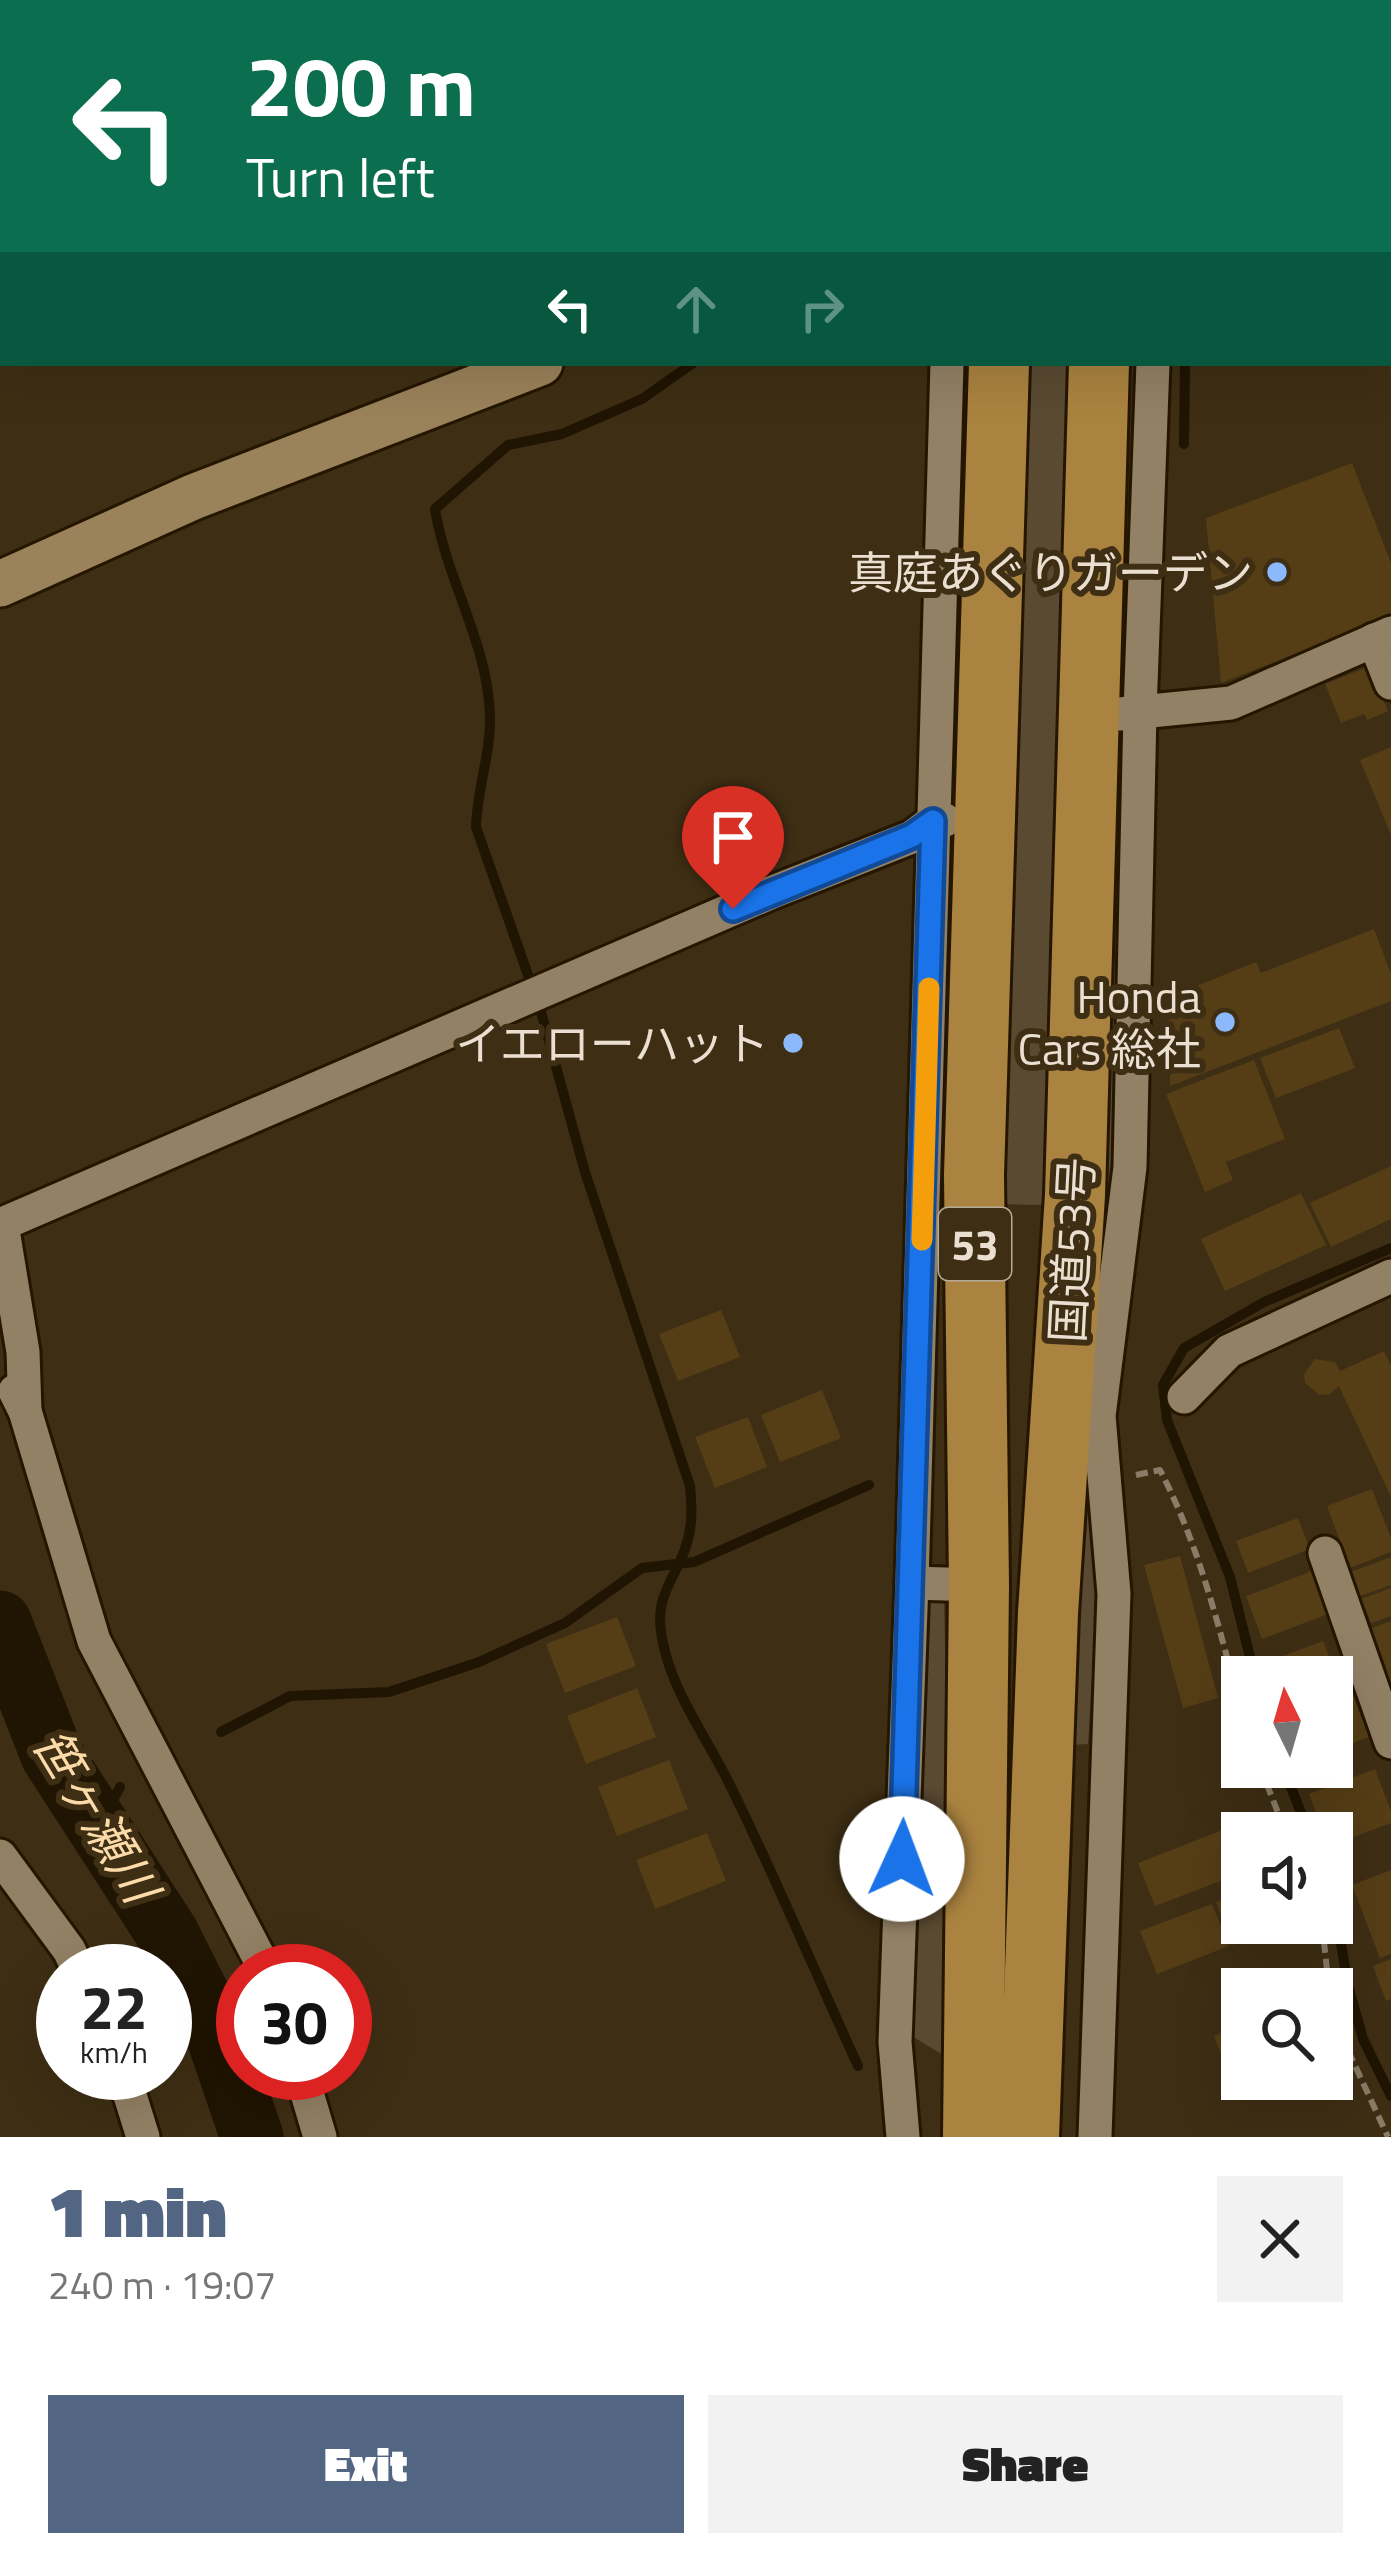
<!DOCTYPE html>
<meta charset="utf-8">
<style>
body{margin:0;font-family:"Titillium Web","Noto Sans JP",sans-serif;background:#f2f2f2;color:#222;height:100vh;display:flex;flex-direction:column;font-size:45px;white-space:nowrap}
*{box-sizing:border-box;margin:0}
p{font-size:39px;color:#767676}
.icon{flex:none;width:66px;height:66px;fill:none;stroke:currentColor;stroke-width:2;stroke-linecap:round;stroke-linejoin:round}
.map{position:relative;height:2137px;overflow:hidden}
.details{display:flex;flex-direction:column;background:#fff;flex:1}
.details>*{flex:none}
.hud{position:absolute;left:0px;top:0px;width:1392px;height:366px;box-shadow:0 12px 48px #0002;background:#0b6e4f;color:#fff;overflow:hidden}
.needle{width:78px;rotate:355deg}
.tools{position:absolute;left:1221px;top:1656px;display:grid;gap:24px}
.tools a{display:grid;place-items:center;width:132px;height:132px;border-radius:0px;background:#fff;box-shadow:0 12px 48px #0002;font-size:60px}
.speed{position:absolute;left:36px;top:1944px;display:flex;gap:24px;font-size:60px;font-weight:700;text-align:center}
.speed>*{display:grid;place-content:center;width:156px;height:156px;border-radius:50%;background:#fff;box-shadow:0 12px 48px #0002;line-height:1}
.speed small{font-size:30px;font-weight:400}
.speed .limit{border:18px solid #d22;background:#fff;color:#111}
.pin{position:absolute;display:grid;place-items:center;width:102px;height:102px;color:#fff;margin:-123px -51px;border-radius:50% 50% 50% 0;rotate:-45deg;box-shadow:0 0 12px #0007}
.pin .icon{rotate:45deg}
.me{position:absolute;width:132px;margin:-66px;rotate:2deg;stroke-linejoin:round;filter:drop-shadow(0 0 9px #0008)}
.turn{display:flex;align-items:center;gap:42px;height:252px;padding:0 48px;font-size:54px}
.turn .icon{width:156px;height:156px;stroke-width:2.5}
.turn b{display:block;font-size:84px;line-height:102px}
.lanes{display:flex;align-items:center;height:114px;padding:0 48px;background:#0003;justify-content:center;gap:60px;direction:ltr}
.lanes .off{opacity:.35}
.round{display:grid;place-items:center;flex:none;width:126px;height:126px;border-radius:0px;background:#f2f2f2}
.overview{display:flex;align-items:center;justify-content:space-between;height:204px;padding:0 48px}
h1{font-size:72px;font-weight:800;line-height:90px;color:#526684}
.cta{display:flex;gap:24px;margin-top:auto;padding:24px 48px}
.cta a{flex:1;height:138px;border-radius:0px;background:#526684;color:#fff;font-size:48px;font-weight:800;line-height:138px;text-align:center}
.cta a+a{background:#f2f2f2;color:#222}
.map>svg:first-child{display:block}
</style>
<div class="map">
<svg width="1391" height="2137" viewBox="0 0 1391 2137">
<rect width="100%" height="100%" fill="#3e2e14"/>
<g fill="#5a4a32">
<polygon points="955,363 967,363 950,798"/>
<polygon points="1028,363 1070,363 1043,1205 995,1204"/>
<polygon points="1113,782 1125,783 1112,1259 1099,1260"/>
<polygon points="1080,1422 1097,1595 1088,1744 1068,1745"/>
<polygon points="944,1595 948,1801 945,2056 910,2035 924,1601"/>
</g>
<g fill="none" stroke-linecap="round" stroke-linejoin="round">
<g stroke="#201402" stroke-width="10">
<polyline points="1305,0 1305,3"/>
<polyline points="803,3 803,0"/>
<polyline points="1389,150 1391,149"/>
<path d="M693 363 642 399 562 434 508 445 435 509C446 579 488 643 490 716 491 753 477 789 476 827L541 1012 585 1172 690 1486C692 1508 693 1527 685 1549 671 1587 653 1597 663 1643 673 1693 707 1738 729 1783 775 1876 815 1972 858 2066"/>
<polyline points="1184,444 1185,363"/>
<polyline points="1255,1677 1230,1577 1167,1420 1163,1385 1184,1348 1264,1302 1391,1248"/>
<polyline points="221,1732 290,1696 389,1692 479,1662 565,1623 642,1568 694,1562 869,1485"/>
<polyline points="1283,1767 1309,1833"/>
<polyline points="98,1829 120,1787"/>
<polyline points="1332,1891 1348,1985 1363,2039 1391,2096"/>
</g>
<polyline stroke="#201402" stroke-width="63" points="0,1622 52,1755 167,1933 214,2026 252,2137"/>
</g>
<g fill="#553e16">
<polygon points="1352,463 1391,563 1391,616 1221,683 1206,518"/>
<polygon points="1370,666 1388,711 1367,720 1364,714 1341,723 1325,684"/>
<polygon points="1391,747 1391,835 1360,760"/>
<polygon points="1374,929 1391,974 1391,1001 1170,1086 1169,997 1256,962 1261,973"/>
<polygon points="1339,1028 1355,1068 1276,1098 1260,1058"/>
<polygon points="1254,1060 1285,1139 1226,1162 1233,1180 1205,1192 1166,1094"/>
<polygon points="1391,1166 1391,1219 1331,1247 1310,1203"/>
<polygon points="1301,1193 1326,1245 1225,1291 1201,1239"/>
<polygon points="721,1310 740,1357 678,1381 659,1334"/>
<polygon points="1384,1351 1391,1366 1391,1497 1339,1386 1330,1394 1319,1395 1305,1383 1304,1374 1315,1359 1335,1362 1340,1371"/>
<polygon points="822,1390 841,1438 780,1462 761,1415"/>
<polygon points="748,1417 767,1467 715,1488 695,1437"/>
<polygon points="1372,1489 1391,1538 1391,1552 1350,1568 1327,1506"/>
<polygon points="1298,1518 1310,1549 1248,1573 1236,1541"/>
<polygon points="1180,1556 1218,1698 1183,1708 1144,1565"/>
<polygon points="1391,1557 1391,1585 1360,1596 1351,1572"/>
<polygon points="1312,1571 1328,1614 1262,1639 1246,1596"/>
<polygon points="1391,1588 1391,1616 1371,1623 1361,1599"/>
<polygon points="617,1617 636,1666 565,1693 546,1644"/>
<polygon points="1391,1621 1391,1702 1364,1631"/>
<polygon points="1323,1641 1340,1683 1332,1686 1332,1677 1269,1677 1264,1663"/>
<polygon points="637,1688 656,1737 586,1764 567,1716"/>
<polygon points="1352,1693 1369,1737 1332,1751 1332,1701"/>
<polygon points="669,1760 688,1809 617,1836 598,1787"/>
<polygon points="1375,1769 1391,1811 1391,1823 1332,1845 1332,1833 1324,1833 1309,1794"/>
<polygon points="1261,1815 1268,1833 1242,1833 1242,1873 1155,1906 1138,1863"/>
<polygon points="707,1833 726,1881 655,1909 636,1860"/>
<polygon points="1391,1870 1391,1954 1380,1958 1352,1885"/>
<polygon points="1242,1892 1242,1923 1287,1923 1232,1945 1216,1902"/>
<polygon points="1212,1904 1229,1946 1157,1974 1140,1931"/>
<polygon points="1391,1959 1391,1999 1386,2001 1373,1966"/>
<polygon points="1242,2025 1242,2079 1261,2079 1235,2090 1214,2036"/>
</g>
<g fill="none" stroke-linecap="round" stroke-linejoin="round">
<defs>
<g id="street">
<polyline points="1374,640 1391,683"/>
<polyline points="1120,714 1231,703 1391,633"/>
<polyline points="15,1391 25,1411 94,1641 266,1971"/>
<polyline points="1184,1397 1229,1351 1391,1276"/>
<polyline points="25,1411 23,1352 2,1224 770,893 912,837 933,821 945,820"/>
<polyline points="1325,1553 1391,1742"/>
<polyline points="912,1583 979,1585"/>
<polyline points="0,1856 69,1950 79,1971"/>
<polyline points="123,2073 143,2137"/>
<polyline points="301,2073 320,2137"/>
<polyline points="903,2137 895,2042 912,1583 947,363"/>
<polyline points="1095,2137 1114,1594 1099,1416 1130,1167 1140,711 1153,363"/>
</g>
<g id="secondary">
<polyline points="842,0 842,3"/>
<polyline points="1263,0 1263,3"/>
<polyline points="0,584 193,497 540,363"/>
</g>
<g id="highway">
<polyline points="1011,3 1011,0"/>
<polyline points="1108,3 1109,0"/>
<polyline points="973,2137 979,1585 974,1175 999,363"/>
<polyline points="1029,2137 1048,1613 1075,1195 1099,363"/>
</g>
</defs>
<use href="#street" stroke="#251600" stroke-width="39"/>
<use href="#secondary" stroke="#251600" stroke-width="51"/>
<use href="#highway" stroke="#251600" stroke-width="66"/>
<g stroke="#8a7c67" stroke-width="6" stroke-dasharray="12 6" stroke-linecap="butt">
<polyline points="1389,164 1391,164"/>
<path d="M1136 1475 1160 1470C1200 1547 1220 1631 1242 1714"/>
<polyline points="1260,1767 1286,1833"/>
<polyline points="1322,1923 1329,1989"/>
<polyline points="1332,1999 1346,2046 1388,2137"/>
</g>
<use href="#street" stroke="#938165" stroke-width="33"/>
<use href="#secondary" stroke="#9a825a" stroke-width="45"/>
<use href="#highway" stroke="#ab8340" stroke-width="60"/>
</g>
<g fill="none" stroke-linecap="round" stroke-linejoin="round">
<defs>
<polyline id="route" points="733,909 912,836 933,821 902,1859"/>
</defs>
<use href="#route" stroke="#114b97" stroke-width="30"/>
<use href="#route" stroke="#1a73e8" stroke-width="21"/>
<polyline stroke="#f59e0b" stroke-width="21" points="922,1240 929,988"/>
</g>
<g fill="#8cb9fc" stroke="#3e2e14" stroke-width="4.5">
<circle cx="1277" cy="572" r="12"/>
<circle cx="1225" cy="1022" r="12"/>
<circle cx="793" cy="1043" r="12"/>
</g>
<g text-anchor="middle" dominant-baseline="central" stroke-width="12" stroke-linejoin="round" paint-order="stroke">
<rect fill="#3e2e14" stroke="#b6aa98" stroke-width="3" x="939" y="1208" width="72" height="72" rx="9"/>
<g font-size="42" font-weight="bold" fill="#eadfd0">
<text x="975" y="1244">53</text>
</g>
<g font-size="45" fill="#eadfd0" stroke="#3e2e14" text-anchor="end">
<text x="1253" y="572">真庭あぐりガーデン</text>
<text x="1201" y="996">Honda<tspan x="1201" dy="52">Cars 総社</tspan></text>
<text x="769" y="1043">イエローハット</text>
</g>
<g font-size="45" fill="#eadfd0" stroke="#3e2e14">
<text transform="translate(1071 1250) rotate(-87)">国道53号</text>
</g>
<g font-size="48" font-style="italic" fill="#fcdba8" stroke="#3e2e14">
<text transform="translate(96 1815) rotate(59)">笹ヶ瀬川</text>
</g>
</g>
</svg>
<div class="tools">
<a><svg class="needle" viewBox="-14 -14 28 28"><path d="M0-13l5 13h-10z" fill="#e53935"/><path d="M0 13l5-13h-10z" fill="#767676"/></svg></a>
<a><svg class="icon" aria-label="sound" viewBox="0 0 24 24"><path d="M4 9h4l5-4v14l-5-4H4zM17 9q2 3 0 6"/></svg></a>
<a><svg class="icon" aria-label="search" viewBox="0 0 24 24"><circle cx="10" cy="10" r="6"/><path d="M15 15l6 6"/></svg></a>
</div>
<div class="speed"><div>22<small>km/h</small></div><div class="limit">30</div></div>
<div class="pin" style="left:733px;top:909px;background:#d93025"><svg class="icon" aria-label="arrive" viewBox="0 0 24 24"><path d="M6 21V4h12l-3 4 3 4H6"/></svg></div>
<svg class="me" style="left:902px;top:1859px" viewBox="-20 -20 40 40"><circle r="19" fill="#fff"/><path d="M0-13L10 11 0 6-10 11z" fill="#1a73e8"/></svg>
<div class="hud">
<div class="turn"><svg class="icon" aria-label="left" viewBox="0 0 24 24"><path d="M17 20v-9H6M10 6l-5 5 5 5"/></svg><div><b>200 m</b>Turn left</div></div>
<div class="lanes"><svg class="icon" aria-label="left" viewBox="0 0 24 24"><path d="M17 20v-9H6M10 6l-5 5 5 5"/></svg><svg class="icon off" aria-label="ahead" viewBox="0 0 24 24"><path d="M12 20V5M6 11l6-6 6 6"/></svg><svg class="icon off" aria-label="right" viewBox="0 0 24 24"><path d="M7 20v-9h11M14 6l5 5-5 5"/></svg></div>
</div>
</div>
<section class="details">
<div class="overview"><div><h1>1 min</h1><p>240 m · 19:07</p></div><a class="round"><svg class="icon" aria-label="close" viewBox="0 0 24 24"><path d="M6 6l12 12M18 6L6 18"/></svg></a></div>
<div class="cta"><a>Exit</a><a>Share</a></div>
</section>
